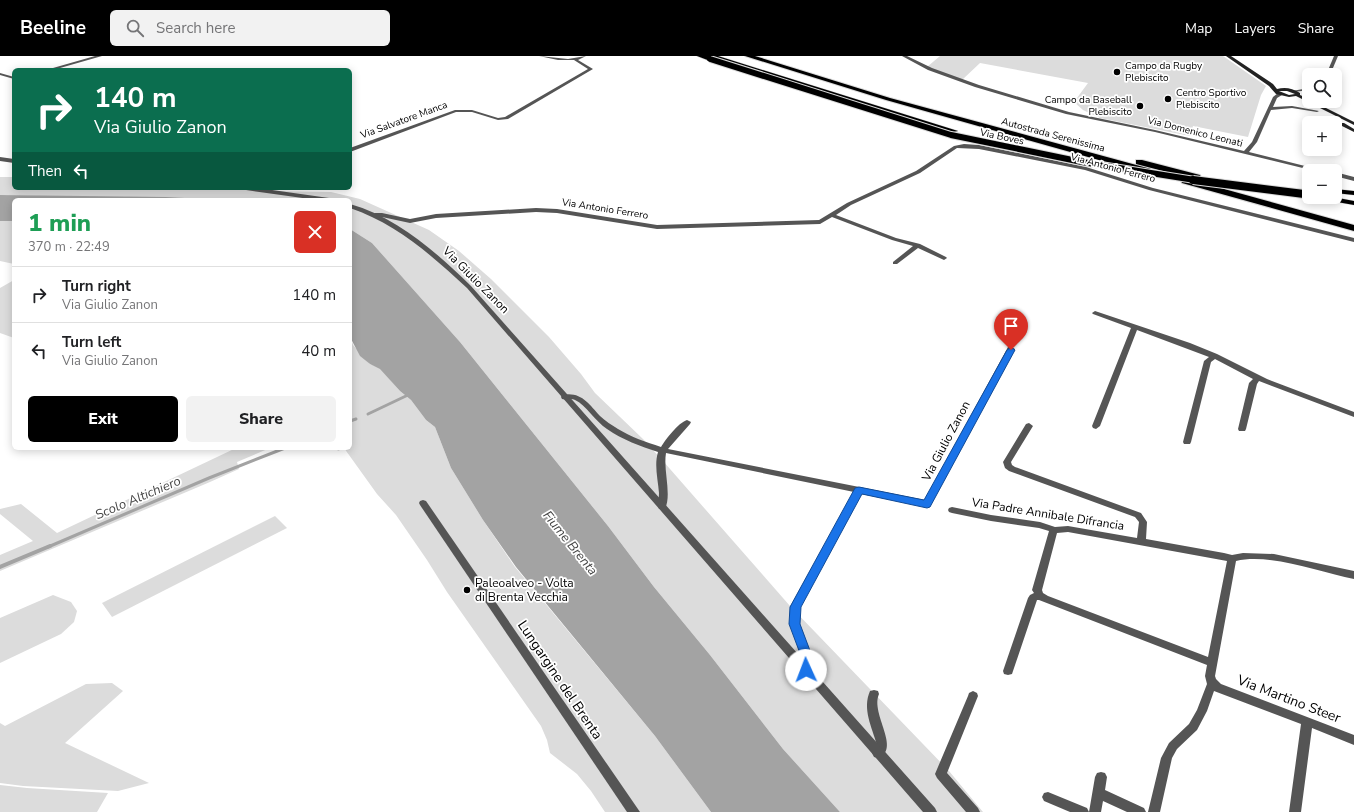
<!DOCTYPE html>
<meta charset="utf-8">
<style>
body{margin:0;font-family:"Nunito Sans",sans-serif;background:#f2f2f2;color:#202124;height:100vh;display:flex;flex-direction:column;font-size:15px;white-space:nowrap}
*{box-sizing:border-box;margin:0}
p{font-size:13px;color:#757577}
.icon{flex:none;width:22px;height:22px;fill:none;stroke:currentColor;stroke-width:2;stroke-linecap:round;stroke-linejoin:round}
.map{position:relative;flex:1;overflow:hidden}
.panel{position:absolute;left:12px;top:142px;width:340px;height:252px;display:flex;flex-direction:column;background:#fff;border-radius:6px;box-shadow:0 2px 10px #0003}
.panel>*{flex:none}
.top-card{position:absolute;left:12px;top:12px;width:340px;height:122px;border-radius:6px;box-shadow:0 2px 10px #0003;background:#0b6e4f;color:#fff;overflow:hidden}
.controls{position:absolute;left:1302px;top:12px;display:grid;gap:8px}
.controls a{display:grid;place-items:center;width:40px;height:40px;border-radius:6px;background:#fff;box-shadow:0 2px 10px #0003;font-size:20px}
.pin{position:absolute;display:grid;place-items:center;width:34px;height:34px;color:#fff;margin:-41px -17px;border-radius:50% 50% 50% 0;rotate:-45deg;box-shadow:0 0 4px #0007}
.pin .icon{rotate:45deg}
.me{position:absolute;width:44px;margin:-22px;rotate:358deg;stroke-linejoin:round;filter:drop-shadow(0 0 3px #0008)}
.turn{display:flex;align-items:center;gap:14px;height:84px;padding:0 16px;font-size:18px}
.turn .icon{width:52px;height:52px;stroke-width:2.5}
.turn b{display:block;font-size:28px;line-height:34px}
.then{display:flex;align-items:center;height:38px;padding:0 16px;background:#0003;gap:8px;font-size:15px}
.round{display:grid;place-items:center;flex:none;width:42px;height:42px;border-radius:6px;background:#f2f2f2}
.headline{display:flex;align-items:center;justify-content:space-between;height:68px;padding:0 16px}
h1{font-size:24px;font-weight:800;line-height:30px;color:#1e9e55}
.action{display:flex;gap:8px;margin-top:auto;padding:8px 16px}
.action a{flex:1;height:46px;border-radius:6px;background:#000;color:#fff;font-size:16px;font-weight:800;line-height:46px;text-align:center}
.action a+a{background:#f2f2f2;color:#202124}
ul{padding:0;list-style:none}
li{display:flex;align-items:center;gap:12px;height:56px;padding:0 16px;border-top:1px solid #e0e0e0}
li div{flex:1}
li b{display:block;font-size:15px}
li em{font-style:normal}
header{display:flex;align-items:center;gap:24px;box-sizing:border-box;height:56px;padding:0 20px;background:#000;color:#fff}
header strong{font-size:19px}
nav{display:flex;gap:22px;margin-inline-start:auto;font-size:14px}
.search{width:280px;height:36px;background:#f2f2f2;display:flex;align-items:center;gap:10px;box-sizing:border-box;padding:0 14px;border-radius:6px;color:#757577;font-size:15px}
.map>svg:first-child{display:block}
</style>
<header>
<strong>Beeline</strong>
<div class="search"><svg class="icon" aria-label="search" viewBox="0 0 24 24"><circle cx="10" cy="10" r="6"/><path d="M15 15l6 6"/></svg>Search here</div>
<nav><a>Map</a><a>Layers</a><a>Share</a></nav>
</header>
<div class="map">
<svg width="1354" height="756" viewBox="0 0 1354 756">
<rect width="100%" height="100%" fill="#fff"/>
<g fill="#dcdcdc">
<polygon points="940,0 1223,0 1266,30 1261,39 1248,81 1193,70 1190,80 1100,62 1083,54 1074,46 1088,27 980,7 962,24 927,11"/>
<path d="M0 121H14V132H233L262 135 331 136 360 143 429 174 459 195 491 223 549 281 581 318 595 337 643 383 663 405 790 550 949 715 983 756H840L783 693 710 599 654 531 608 470 460 286 372 187 350 173V144C233 144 117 142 0 139Z"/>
<polygon points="0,165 14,165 14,208 0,205"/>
<polygon points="14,224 14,282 0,277 0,232"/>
<polygon points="350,281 353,289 370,308 380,312 400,335 411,344 426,364 435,371 451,412 483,464 515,511 655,680 711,756 605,756 591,735 577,718 550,697 547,684 541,670 447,536 427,504 396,459 377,438 344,392 338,395 336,392 350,392"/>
<polygon points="236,392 270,392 237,406 239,413 210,426 0,515 0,499 33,485 0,458 0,453 21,448 57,477"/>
<polygon points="275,460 287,472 112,561 102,547"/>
<polygon points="53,539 71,546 77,555 74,566 61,578 0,607 0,562"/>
<polygon points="112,627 123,635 65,687 149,727 118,735 23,730 0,727 0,667 5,670 86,628"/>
<polygon points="0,729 27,732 108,737 97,756 0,756"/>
</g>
<g fill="#a3a3a3">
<polygon points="0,139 166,141 221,144 14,144 14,165 0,165"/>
<polygon points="350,173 372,187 460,286 608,470 654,531 710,599 783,693 840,756 711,756 655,680 516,511 483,464 451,412 435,371 426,364 411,344 400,335 380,313 370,308 360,300 350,281"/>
</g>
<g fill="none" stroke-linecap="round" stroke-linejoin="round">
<g stroke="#a3a3a3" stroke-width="3">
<polyline points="368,358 408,339"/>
<polyline points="350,365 356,363"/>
<polyline points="48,491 209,422 285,392"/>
</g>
<polyline stroke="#a3a3a3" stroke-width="4" points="0,511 50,490"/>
<defs>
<g id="trunk">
<polygon points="697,0 718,0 958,75 953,76 712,2 712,4 710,5"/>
<polygon points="1335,133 1354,135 1354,139 1335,137"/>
<polygon points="1316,141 1333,141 1354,145 1354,149 1320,143"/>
</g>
<g id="motorway">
<polygon points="745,0 755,0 890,42 1151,113 1152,115 1148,117 1145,117 886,44"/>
<polygon points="1136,104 1142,104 1200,119 1201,121 1200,123 1194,123 1136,108"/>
<polygon points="1182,123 1188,123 1354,169 1354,175 1182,127 1181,125"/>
</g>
</defs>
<use href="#trunk" stroke="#dbdbdb" stroke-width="1"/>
<use href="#motorway" stroke="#dbdbdb" stroke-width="2"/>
<g fill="#555" fill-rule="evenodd">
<polygon points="95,0 102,0 53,14 46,14"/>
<polygon points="539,0 568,3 586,0 578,4 593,13 508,63 498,64 472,56 456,56 350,96 350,92 455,54 472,54 498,62 505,61 588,13 574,4 558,4"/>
<polygon points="902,0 907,0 932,12 979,29 1069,56 1155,74 1244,95 1252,86 1273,41 1278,37 1282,37 1282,39 1277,42 1273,51 1292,50 1319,55 1317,56 1292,52 1271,54 1257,86 1249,96 1325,115 1315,115 1155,76 1066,58 975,31 928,14"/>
<polygon points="1334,0 1338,0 1330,19 1326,19"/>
<polygon points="0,17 14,21 14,23 0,19"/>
<polygon points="1309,32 1309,34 1294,36 1292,35"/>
<polygon points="964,88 979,89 1086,111 1153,132 1354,182 1354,186 1149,134 1085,114 979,93 957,92 920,117 851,149 836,159 896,182 920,188 946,201 947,202 944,204 918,192 897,208 893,208 893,206 913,190 892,184 832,161 820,168 657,173 557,157 536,156 436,162 410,167 382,161 375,161 372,159 375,157 382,157 410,163 436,158 536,152 557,153 657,169 819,164 847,147 916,115 954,90"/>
<polygon points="1335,116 1354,121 1354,125 1335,120"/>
<polygon points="1095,255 1190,287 1217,298 1267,323 1354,356 1354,361 1259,325 1257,328 1246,373 1245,375 1239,375 1238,373 1249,327 1253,323 1215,303 1211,306 1191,386 1190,388 1184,388 1183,386 1204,305 1209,301 1137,274 1100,370 1096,373 1093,372 1092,370 1131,272 1093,258 1092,257"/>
<path d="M1008 291H1011L1015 293 930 450 927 451 861 438 800 551V568L814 608 813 615 806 618 802 617 801 614 804 608 790 568V551L854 436 666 397C663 415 672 438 665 453H659C657 449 659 443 659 437 658 424 654 409 658 396 640 390 623 384 607 373 595 365 586 349 575 344 571 342 566 344 562 343L561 341 562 339C581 335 589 348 600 360 605 365 612 369 618 373 631 381 646 386 661 391 666 383 678 367 687 364L691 366 690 368 668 393 925 444Z"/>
<path d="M1029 367 1033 370 1011 406 1012 409 1015 411 1141 457 1147 466 1146 483 1224 497 1232 499 1243 497 1274 498 1354 515V523C1320 516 1270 497 1236 505L1215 620 1216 623 1221 628 1354 679V689L1312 672 1301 756H1289L1301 668 1214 635 1207 655 1197 674 1177 693 1172 702 1160 756H1148L1161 702 1169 687 1189 668 1197 654 1207 628 1205 620 1207 609 1039 544H1037L1013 615 1012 618 1008 619 1004 618 1003 615 1028 542 1030 539 1034 537 1032 534 1049 475 1039 472 991 465 952 457 949 456 948 454 949 452 952 451 991 459 1040 466 1055 471 1068 470 1137 482 1139 466 1135 461 1009 415 1005 412 1003 406 1026 368ZM1068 476 1227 505 1208 601 1048 540 1043 537 1042 534 1057 477Z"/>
<polygon points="423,444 426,445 640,756 627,756 420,449 419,447 420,445"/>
<path d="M874 634 878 635 879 638C870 658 902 693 878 702L874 701 872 697 877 689C872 671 862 653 870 635Z"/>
<polygon points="973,635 977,637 978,640 947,717 978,752 980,756 966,756 937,722 935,718 968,640 969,637"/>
<polygon points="1101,716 1105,717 1107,721 1105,734 1144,752 1146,756 1127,756 1103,745 1101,756 1089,756 1095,721 1097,717"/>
<polygon points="1048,736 1087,752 1089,756 1070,756 1044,745 1042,741 1044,737"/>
</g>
<g fill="#555" fill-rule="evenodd">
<polygon points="0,101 14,103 14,107 0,105"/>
<polygon points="243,132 258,132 329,142 332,144 317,144 246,134"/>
<path d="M350 148C398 162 436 196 471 230L935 752 937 756H923L467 232C431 199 397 168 350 152Z"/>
</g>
<g fill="#222" fill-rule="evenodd">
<path d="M1226 0H1231L1273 28 1277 33C1285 31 1292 32 1300 37V39L1309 43V45H1312L1354 66V69L1296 40 1289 41 1276 38 1269 30ZM1279 35H1287L1295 38 1289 39Z"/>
<polygon points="1340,67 1344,67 1354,73 1354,76 1340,69"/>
</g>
<use href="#trunk" fill="#000" fill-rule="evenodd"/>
<use href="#motorway" fill="#000" fill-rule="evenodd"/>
<defs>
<polyline id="trunk-bridge-far1" points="710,3 951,79 1082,106 1201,125"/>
<polyline id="trunk-bridge" points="1193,124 1304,138"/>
</defs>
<use href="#trunk-bridge-far1" stroke="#dbdbdb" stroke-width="8" stroke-linecap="butt"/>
<use href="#trunk-bridge" stroke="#dbdbdb" stroke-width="10" stroke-linecap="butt"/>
<use href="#trunk-bridge-far1" stroke="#000" stroke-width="6"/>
<use href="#trunk-bridge" stroke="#000" stroke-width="8"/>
</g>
<polygon fill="#1a73e8" stroke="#114b97" points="1011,291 1015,294 930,451 927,452 862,438 801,551 800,568 815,608 813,615 806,619 801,617 800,614 804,608 789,568 790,551 855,432 859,431 924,444 1007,294"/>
<g fill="#000" stroke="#fff" stroke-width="1.5">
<circle cx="1117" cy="16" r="4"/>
<circle cx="1168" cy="43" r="4"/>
<circle cx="1140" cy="50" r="4"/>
<circle cx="467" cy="534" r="4"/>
</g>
<g text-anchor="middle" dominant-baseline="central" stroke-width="3.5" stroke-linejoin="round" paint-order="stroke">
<g font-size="10" fill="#000" stroke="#fff" text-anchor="start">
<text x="1125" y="10">Campo da Rugby<tspan x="1125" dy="12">Plebiscito</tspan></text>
<text x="1176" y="37">Centro Sportivo<tspan x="1176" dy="12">Plebiscito</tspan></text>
<text x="1132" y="44" text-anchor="end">Campo da Baseball<tspan x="1132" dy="12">Plebiscito</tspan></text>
</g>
<g font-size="10" fill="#000" stroke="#fff">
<text transform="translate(404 64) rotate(-20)">Via Salvatore Manca</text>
<text transform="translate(1195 76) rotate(14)">Via Domenico Leonati</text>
<text transform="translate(1053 79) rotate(15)">Autostrada Serenissima</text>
<text transform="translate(1002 81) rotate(12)">Via Boves</text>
<text transform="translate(1113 112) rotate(15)">Via Antonio Ferrero</text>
<text transform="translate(605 153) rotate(9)">Via Antonio Ferrero</text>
</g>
<g font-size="12" fill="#000" stroke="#fff">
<text transform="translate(476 224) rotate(45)">Via Giulio Zanon</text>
<text transform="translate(946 385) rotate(-62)">Via Giulio Zanon</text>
<text transform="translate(1048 458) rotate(9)">Via Padre Annibale Difrancia</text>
</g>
<g font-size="12" fill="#000" stroke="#fff" text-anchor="start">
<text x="475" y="527">Paleoalveo - Volta<tspan x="475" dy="14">di Brenta Vecchia</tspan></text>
</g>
<g font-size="13" font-style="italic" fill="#444" stroke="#fff">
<text transform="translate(138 442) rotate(-23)">Scolo Altichiero</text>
<text transform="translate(570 487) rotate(51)">Fiume Brenta</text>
</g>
<g font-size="14" fill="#000" stroke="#fff">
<text transform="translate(560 624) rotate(56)">Lungargine del Brenta</text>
<text transform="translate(1289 643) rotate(21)">Via Martino Steer</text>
</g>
</g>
</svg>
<div class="controls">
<a><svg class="icon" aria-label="search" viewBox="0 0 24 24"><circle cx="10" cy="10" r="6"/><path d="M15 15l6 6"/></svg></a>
<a>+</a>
<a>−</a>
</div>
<div class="pin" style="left:1011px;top:294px;background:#d93025"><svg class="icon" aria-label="arrive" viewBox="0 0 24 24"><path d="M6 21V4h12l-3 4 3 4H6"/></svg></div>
<svg class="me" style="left:806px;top:614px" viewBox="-20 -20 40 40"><circle r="19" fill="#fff"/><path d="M0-13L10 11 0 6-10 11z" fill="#1a73e8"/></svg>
<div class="top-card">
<div class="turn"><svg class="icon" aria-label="right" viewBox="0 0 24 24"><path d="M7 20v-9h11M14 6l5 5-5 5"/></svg><div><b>140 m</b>Via Giulio Zanon</div></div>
<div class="then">Then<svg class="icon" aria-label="left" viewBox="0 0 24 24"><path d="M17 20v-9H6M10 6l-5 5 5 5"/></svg></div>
</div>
<section class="panel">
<div class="headline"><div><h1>1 min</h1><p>370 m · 22:49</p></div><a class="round" style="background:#d93025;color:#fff"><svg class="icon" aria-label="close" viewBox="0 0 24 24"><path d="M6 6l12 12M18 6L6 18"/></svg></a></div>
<ul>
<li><svg class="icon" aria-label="right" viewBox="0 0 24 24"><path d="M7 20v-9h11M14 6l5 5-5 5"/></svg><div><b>Turn right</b><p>Via Giulio Zanon</p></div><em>140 m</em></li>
<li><svg class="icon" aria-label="left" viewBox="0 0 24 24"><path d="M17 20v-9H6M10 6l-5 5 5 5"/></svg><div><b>Turn left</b><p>Via Giulio Zanon</p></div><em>40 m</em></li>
</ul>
<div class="action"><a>Exit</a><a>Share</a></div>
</section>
</div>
